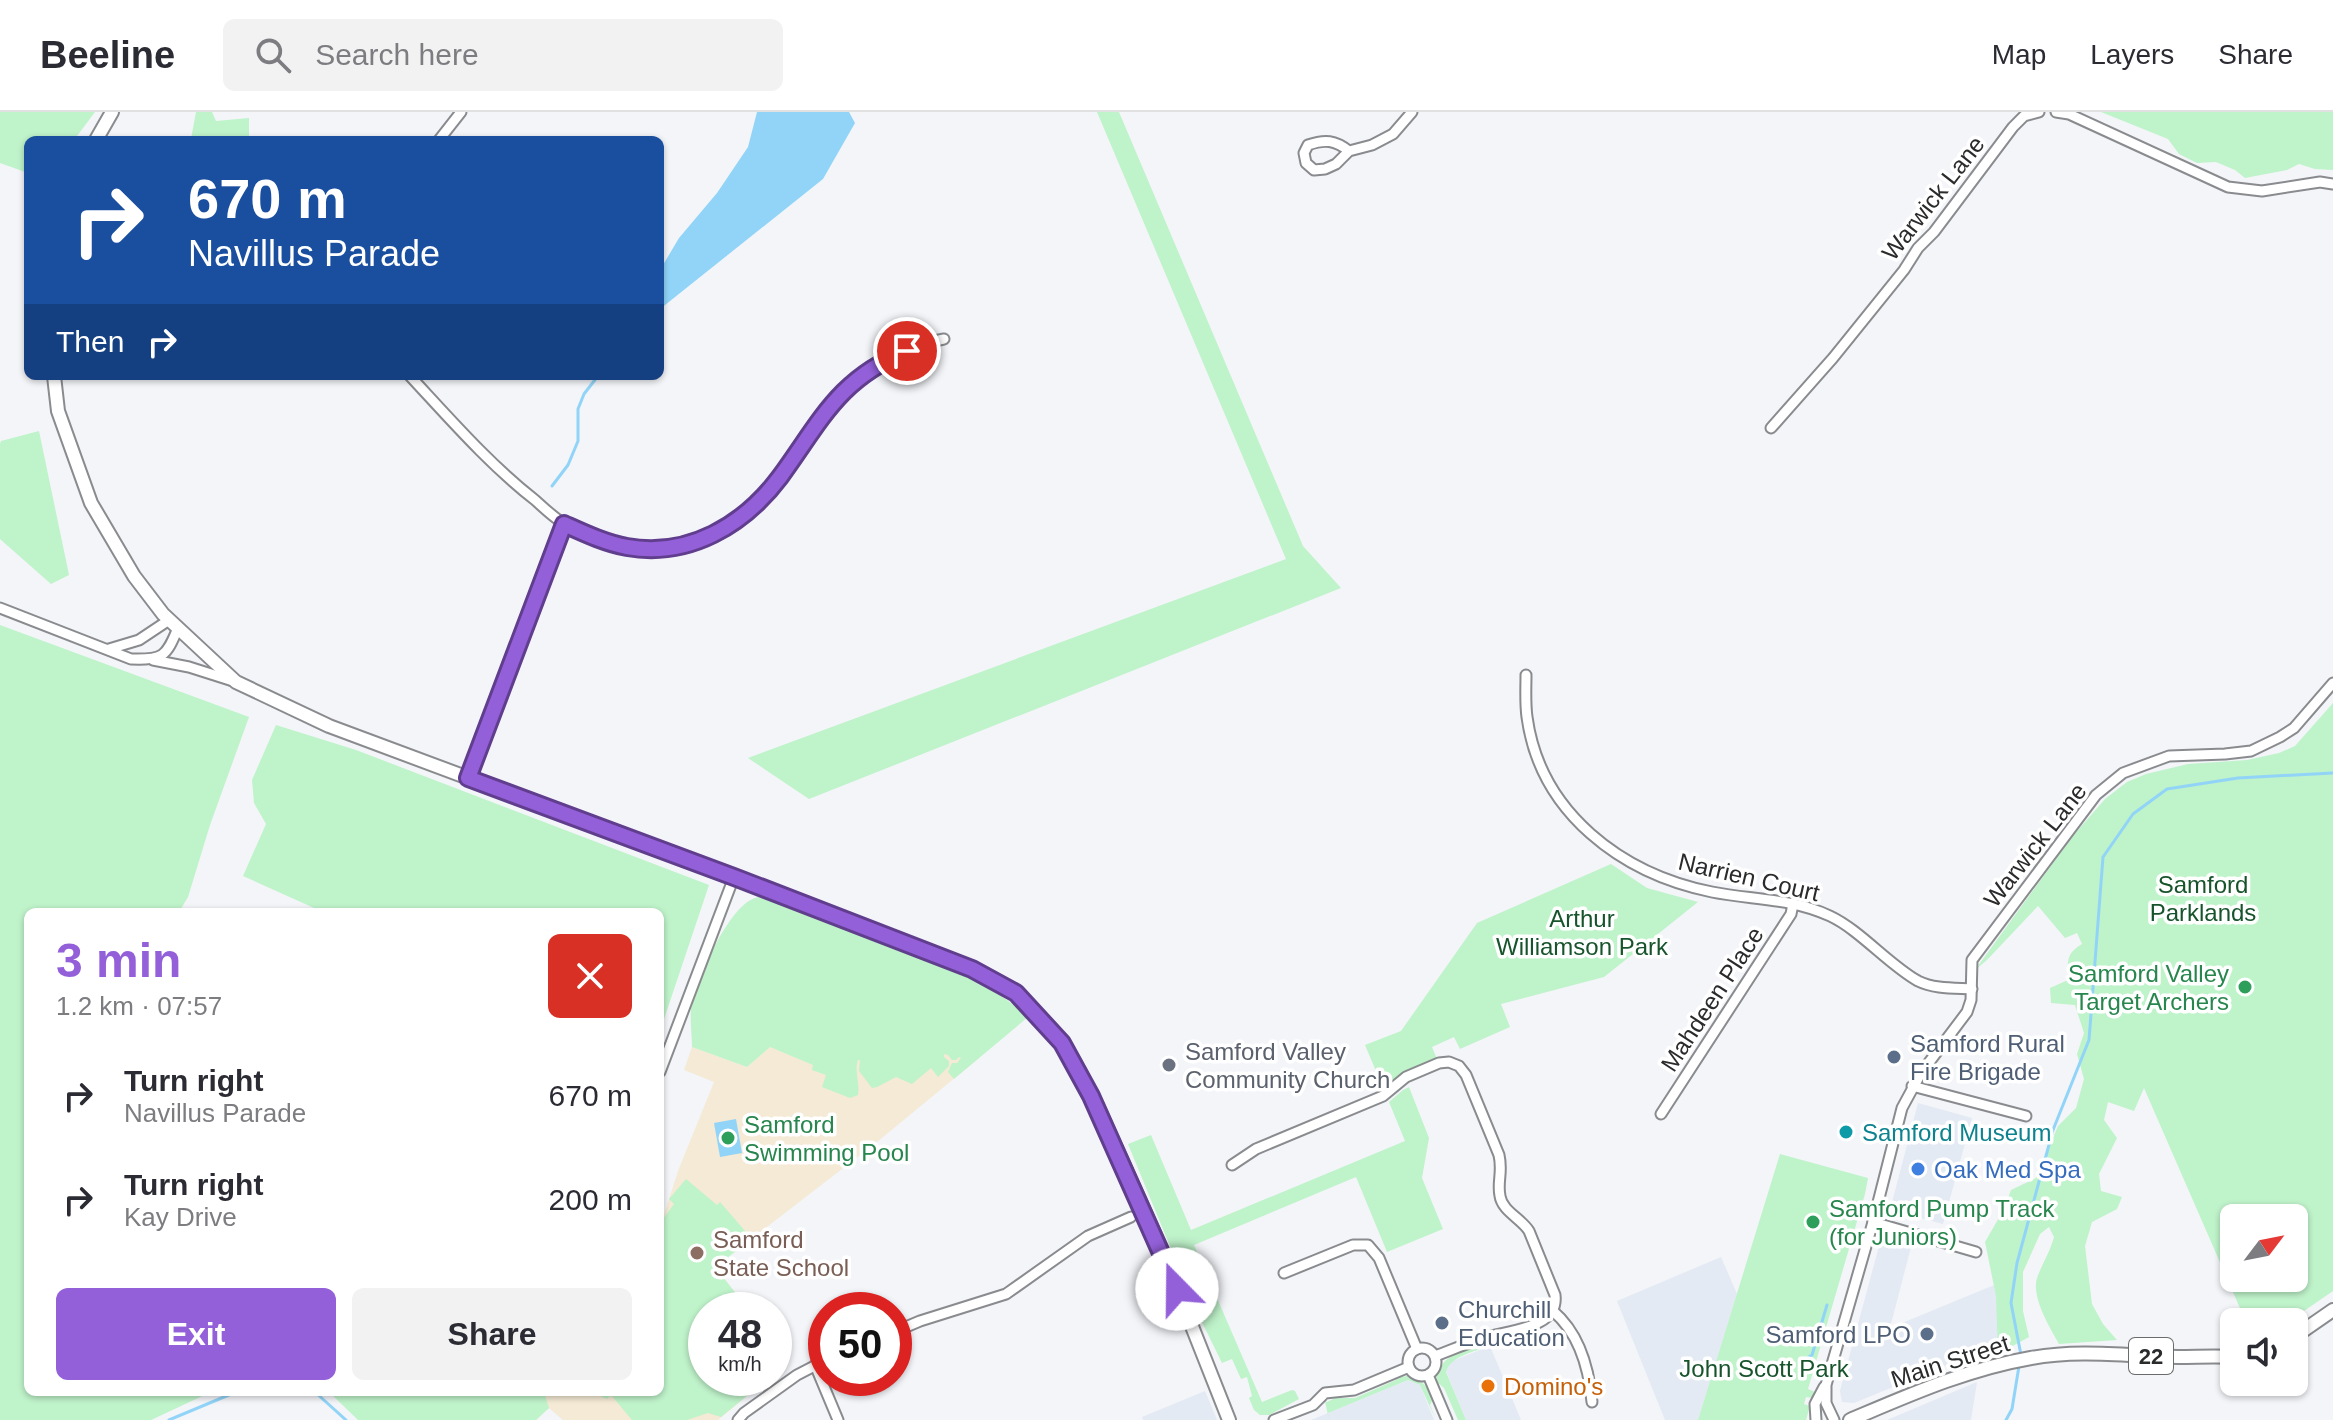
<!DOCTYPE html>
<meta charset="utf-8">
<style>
body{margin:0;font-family:Arial,sans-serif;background:#f2f2f3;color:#2b2b33;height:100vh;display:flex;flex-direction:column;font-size:30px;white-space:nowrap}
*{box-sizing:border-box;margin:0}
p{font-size:26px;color:#7c7c81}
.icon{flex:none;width:44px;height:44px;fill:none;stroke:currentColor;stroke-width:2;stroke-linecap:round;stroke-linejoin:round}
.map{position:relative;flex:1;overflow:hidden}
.side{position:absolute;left:24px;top:796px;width:640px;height:488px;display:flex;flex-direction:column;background:#fff;border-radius:12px;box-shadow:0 2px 6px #0004}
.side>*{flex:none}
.top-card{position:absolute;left:24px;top:24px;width:640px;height:244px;border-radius:12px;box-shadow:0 2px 6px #0004;background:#1a4fa0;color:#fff;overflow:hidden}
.needle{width:52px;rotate:58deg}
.fabs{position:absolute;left:2220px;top:1092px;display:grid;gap:16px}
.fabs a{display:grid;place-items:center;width:88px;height:88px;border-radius:12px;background:#fff;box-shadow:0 2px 6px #0004;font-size:40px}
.speed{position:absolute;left:688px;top:1180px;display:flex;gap:16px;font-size:40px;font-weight:700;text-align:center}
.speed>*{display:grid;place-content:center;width:104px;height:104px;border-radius:50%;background:#fff;box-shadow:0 2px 6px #0004;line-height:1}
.speed small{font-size:20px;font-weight:400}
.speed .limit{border:12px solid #d22;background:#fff;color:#111}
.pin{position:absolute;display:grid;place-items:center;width:68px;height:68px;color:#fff;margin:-34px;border:4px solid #fff;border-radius:50%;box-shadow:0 2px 8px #0007}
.me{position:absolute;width:88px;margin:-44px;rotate:338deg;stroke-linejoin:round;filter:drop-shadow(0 0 6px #0008)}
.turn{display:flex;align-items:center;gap:28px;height:168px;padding:0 32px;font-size:36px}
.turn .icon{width:104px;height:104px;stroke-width:2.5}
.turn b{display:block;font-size:56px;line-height:68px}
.then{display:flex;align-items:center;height:76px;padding:0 32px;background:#0003;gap:16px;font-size:30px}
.round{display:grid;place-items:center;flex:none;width:84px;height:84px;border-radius:12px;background:#f2f2f3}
.overview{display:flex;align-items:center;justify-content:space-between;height:136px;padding:0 32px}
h1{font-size:48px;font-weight:600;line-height:60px;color:#9360d9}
.button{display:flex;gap:16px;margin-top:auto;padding:16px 32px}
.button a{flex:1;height:92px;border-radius:12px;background:#9360d9;color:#fff;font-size:32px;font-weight:600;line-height:92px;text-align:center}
.button a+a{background:#f2f2f3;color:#2b2b33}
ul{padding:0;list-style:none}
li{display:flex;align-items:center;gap:24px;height:104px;padding:0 32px}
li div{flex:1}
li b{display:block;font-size:30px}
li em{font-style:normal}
header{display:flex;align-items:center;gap:48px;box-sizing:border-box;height:112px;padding:0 40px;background:#fff;border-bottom:2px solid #e1e1e2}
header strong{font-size:38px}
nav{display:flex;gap:44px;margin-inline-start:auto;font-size:28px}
.search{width:560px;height:72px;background:#f2f2f3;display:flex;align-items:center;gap:20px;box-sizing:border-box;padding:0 28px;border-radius:12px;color:#7c7c81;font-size:30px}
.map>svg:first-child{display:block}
</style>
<header>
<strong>Beeline</strong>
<div class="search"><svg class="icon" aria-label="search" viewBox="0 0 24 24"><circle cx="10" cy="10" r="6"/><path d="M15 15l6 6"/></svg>Search here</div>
<nav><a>Map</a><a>Layers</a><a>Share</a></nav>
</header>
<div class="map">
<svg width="2333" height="1308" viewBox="0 0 2333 1308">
<rect width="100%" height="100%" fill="#f3f5f9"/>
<g fill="#e3eaf4">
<polygon points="1918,991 1972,1006 1943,1112 1890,1098"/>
<polygon points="1888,1122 1894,1127 1912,1131 1890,1216 1999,1171 2013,1226 1854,1291 1842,1290 1840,1279 1882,1123"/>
<polygon points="1721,1145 1737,1182 1698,1308 1665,1308 1617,1189"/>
<polygon points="1490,1234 1521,1308 1466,1308 1446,1259 1450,1250"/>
<polygon points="1408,1268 1420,1273 1434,1308 1311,1308"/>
<polygon points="1977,1270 1971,1308 1887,1308"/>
<polygon points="1205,1279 1217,1308 1143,1308 1142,1305"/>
</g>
<polygon fill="#f4ead5" points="692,935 747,955 770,935 826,958 834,950 964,935 979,946 877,1030 715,1155 749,1198 706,1198 706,1266 769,1266 718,1308 563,1308 549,1296 536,1308 361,1280 660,1280 660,1115 678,1059 714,970 684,958"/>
<g fill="#bff3ca" fill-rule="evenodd">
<polygon points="0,0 95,0 74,28 28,28 28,61 0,51"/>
<polygon points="196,0 212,0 216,9 249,6 249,28 193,28 191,27"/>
<polygon points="1097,0 1119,0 1303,434 1341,476 809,687 748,646 1286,447"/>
<polygon points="2101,0 2333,0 2333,58 2315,57 2299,52 2287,58 2245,66 2235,58 2216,50 2197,51 2179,42 2168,27"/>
<polygon points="39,319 69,463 51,472 0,427 0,332 1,329"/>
<polygon points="0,513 249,605 210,713 188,785 179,800 28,800 28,1280 211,1280 151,1308 0,1308"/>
<path d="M2333 591V1179L2288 1210H2246L2144 976 2134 999 2108 990 2104 1008 2117 1026 2099 1062 2101 1079 2122 1085 2117 1097 2092 1110 2085 1134 2092 1192 2103 1212 2117 1228 2059 1232C2050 1216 2031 1185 2037 1166 2042 1152 2050 1140 2054 1125L2049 1115 2040 1122 2023 1160V1199L2029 1225 1998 1242 1996 1184 1985 1130 2004 1097 2011 1078 2036 1066 2058 1014 2076 996 2084 967 2077 942 2084 921 2075 893 2051 891 2050 876 2068 868C2068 850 2065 842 2082 832L2077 821 2065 826 2038 794 1987 848 1975 858 2072 725 2105 687 2127 670 2146 662 2188 652 2247 648 2279 641 2295 634ZM2234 1106H2294V1166H2234Z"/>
<polygon points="276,613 356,638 709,773 660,919 660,800 323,800 243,764 266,712 254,691 252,668"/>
<polygon points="1611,752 1647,776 1698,790 1604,865 1501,892 1510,915 1460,937 1454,925 1432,935 1437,947 1396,966 1384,978 1365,933 1401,919 1477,811"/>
<path d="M759 785C796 793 831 806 865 819 927 842 977 860 1028 905L954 967 948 960 952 951H957L961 946 959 945 956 948H952L948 943 944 942V945L949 949V954L938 965 931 956 912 972 896 965 877 975 872 976 859 959 860 948H858C854 959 860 971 858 983L850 986 822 975 826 963 812 958 813 953 770 935 747 955 692 935C692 921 689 905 692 891 698 865 731 788 759 785Z"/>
<polygon points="1409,975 1429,1026 1422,1066 1443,1117 1387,1140 1356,1065 1194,1133 1262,1290 1292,1278 1295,1279 1299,1287 1269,1303 1260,1303 1254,1298 1249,1286 1252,1284 1247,1265 1241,1267 1232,1247 1222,1251 1197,1200 1128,1032 1151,1023 1191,1118 1405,1029 1389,990 1403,978"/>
<polygon points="1780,1042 1868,1066 1865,1082 1808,1277 1815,1280 1813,1286 1806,1285 1804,1292 1810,1294 1806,1308 1698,1308"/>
<polygon points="686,1067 717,1093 720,1090 752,1127 715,1155 749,1198 706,1198 706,1266 769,1266 721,1305 708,1301 687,1308 632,1308 611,1283 607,1287 598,1283 600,1280 660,1280 660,1115 663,1107 674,1092 669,1087"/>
<path d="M1488 1228 1490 1234C1476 1239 1450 1244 1446 1260L1466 1308H1458L1444 1276 1436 1269C1439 1242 1466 1237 1488 1228Z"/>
<path d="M1407 1264C1422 1267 1427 1274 1433 1287L1430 1293 1436 1308 1420 1273 1408 1268 1328 1301 1329 1308 1325 1289 1327 1290 1335 1286H1355L1396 1268 1395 1266Z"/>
<polygon points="329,1280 544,1280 549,1296 536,1308 358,1308"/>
</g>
<g fill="#91d4f8">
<polygon points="757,0 849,0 855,11 823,67 660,197 660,158 679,126 717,81 748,35"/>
<polygon points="736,1007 742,1041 720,1045 714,1011"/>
</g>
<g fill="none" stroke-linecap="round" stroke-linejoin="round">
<g stroke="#91d4f8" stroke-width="3">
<polyline points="552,374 568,353 578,329 578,297 584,282 598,264"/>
<polyline points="2021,1243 2011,1191 2017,1151 2053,1018 2089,928 2103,745 2133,702 2167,677 2238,666 2333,661"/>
<polyline points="1806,1247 1812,1243 1827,1193"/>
<polyline points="315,1280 346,1308"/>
<polyline points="169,1308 236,1280"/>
<polyline points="2006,1308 2012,1297 2019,1254"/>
</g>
<defs>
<g id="minor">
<polyline points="2056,0 2069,2 2228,75 2262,79 2320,70 2333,72"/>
<polyline points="439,28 461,0"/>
<path d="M1349 39C1335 28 1325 27 1308 33L1304 41 1306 51 1314 58 1325 57 1336 52 1349 39 1372 33 1393 22 1412 0"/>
<path d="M410 264C450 307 489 352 535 388 544 396 553 405 563 411 607 438 667 446 715 423 740 411 761 389 778 367 794 347 806 323 822 302 852 265 897 235 944 227"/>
<polyline points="1771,316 1833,246 1904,158 1918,136 1934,120 2013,15 2024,4 2039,0"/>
<path d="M0 496 131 547C163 548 166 545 178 516"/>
<polyline points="109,537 139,528 169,508"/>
<polyline points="153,548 189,555 233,569"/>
<path d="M1526 563C1526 576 1525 591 1527 605 1540 701 1622 762 1712 780 1752 788 1792 786 1830 804 1860 818 1889 853 1918 869 1934 877 1954 876 1972 877"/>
<polyline points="468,666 564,412"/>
<polyline points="660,960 734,765"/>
<polyline points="1912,974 2026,1004"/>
<polyline points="1661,1002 1791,802 1793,792"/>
<path d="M1232 1053 1256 1037 1383 984 1406 965 1439 951 1449 950 1459 954 1466 963 1499 1043C1503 1060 1497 1070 1500 1084 1502 1099 1522 1107 1529 1119L1555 1183C1559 1215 1513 1218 1491 1224 1472 1229 1454 1237 1435 1244"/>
<polyline points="1873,1110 1976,1140"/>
<polyline points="1284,1161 1353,1133 1368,1133 1379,1146 1417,1237"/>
<path d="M1553 1199C1580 1222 1589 1256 1592 1290"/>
<polyline points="894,1220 920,1209 1006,1182 1088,1124 1131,1105"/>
<circle cx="1422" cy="1250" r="14"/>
<polyline points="815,1253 838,1308"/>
<polyline points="1428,1263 1447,1308"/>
<polyline points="738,1308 744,1301 797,1263 826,1248"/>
<polyline points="1274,1308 1313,1293 1325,1281 1354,1278 1409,1255"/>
<polyline points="1816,1308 1815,1292 1824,1275"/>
<polyline points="1834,1308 1826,1291 1826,1273 1873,1110 1902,996 1921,961 1967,900 1971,888 1972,848 2096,683 2123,661 2169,644 2225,642 2251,639 2280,625 2294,616 2333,571"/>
</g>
<g id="major">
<polyline points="96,28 112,0"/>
<polyline points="54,264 58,299 91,391 134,464 163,502 236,570 329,614 734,765 972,857 1016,881 1062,931 1098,996 1161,1136 1229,1308"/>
<polyline points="2294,1225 2333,1198"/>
<path d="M1850 1308C1909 1283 1967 1257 2031 1246 2079 1237 2129 1244 2178 1245 2197 1245 2215 1244 2234 1245"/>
</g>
</defs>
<use href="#minor" stroke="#898b8e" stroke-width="13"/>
<use href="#major" stroke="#898b8e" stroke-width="16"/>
<use href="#minor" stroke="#fff" stroke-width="9"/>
<use href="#major" stroke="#fff" stroke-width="12"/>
</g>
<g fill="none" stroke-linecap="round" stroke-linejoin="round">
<defs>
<path id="route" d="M907 239C838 267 821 309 780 365 744 413 689 446 627 435 605 431 584 421 564 412L468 666 734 765 972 857 1016 881 1062 931 1091 984 1177 1177"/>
</defs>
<use href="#route" stroke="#603e8d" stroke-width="20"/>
<use href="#route" stroke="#9360d9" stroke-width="14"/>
</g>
<g fill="#2e9e5b" stroke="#fff" stroke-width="3">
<circle cx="2245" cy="875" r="8"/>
<circle cx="728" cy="1026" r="8"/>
<circle cx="1813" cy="1110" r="8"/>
</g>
<g fill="#5c6f8a" stroke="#fff" stroke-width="3">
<circle cx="1894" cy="945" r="8"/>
<circle cx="1442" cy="1211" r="8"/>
<circle cx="1927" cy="1222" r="8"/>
</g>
<circle fill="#6b7280" stroke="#fff" stroke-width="3" cx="1169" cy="953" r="8"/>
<circle fill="#0f9aa8" stroke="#fff" stroke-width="3" cx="1846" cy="1020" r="8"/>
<circle fill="#3f7fe0" stroke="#fff" stroke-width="3" cx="1918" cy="1057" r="8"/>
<circle fill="#8d6e63" stroke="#fff" stroke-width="3" cx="697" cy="1141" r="8"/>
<circle fill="#e8710a" stroke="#fff" stroke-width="3" cx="1488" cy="1274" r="8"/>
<g text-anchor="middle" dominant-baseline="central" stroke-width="7" stroke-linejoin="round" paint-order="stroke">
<rect fill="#fff" stroke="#6a6b6b" stroke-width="2" x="2129" y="1226" width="44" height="36" rx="6"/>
<g font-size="22" font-weight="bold" fill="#2a2b2c">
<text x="2151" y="1244">22</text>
</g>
<g font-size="24" fill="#2a2b2c" stroke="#fff">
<text transform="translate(1933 86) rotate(-52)">Warwick Lane</text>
<text transform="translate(2035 733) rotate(-52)">Warwick Lane</text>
<text transform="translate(1749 765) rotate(13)">Narrien Court</text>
<text transform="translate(1712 887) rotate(-57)">Mahdeen Place</text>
<text transform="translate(1950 1249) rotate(-18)">Main Street</text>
</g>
<g font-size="24" fill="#17542c" stroke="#fff">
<text x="2203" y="772">Samford<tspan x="2203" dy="28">Parklands</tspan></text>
<text x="1582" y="806">Arthur<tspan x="1582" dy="28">Williamson Park</tspan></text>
<text x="1764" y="1256">John Scott Park</text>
</g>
<g font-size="24" fill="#27864d" stroke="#fff" text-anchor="start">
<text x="2229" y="861" text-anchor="end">Samford Valley<tspan x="2229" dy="28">Target Archers</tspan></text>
<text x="744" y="1012">Samford<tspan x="744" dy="28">Swimming Pool</tspan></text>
<text x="1829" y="1096">Samford Pump Track<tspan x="1829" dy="28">(for Juniors)</tspan></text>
</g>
<g font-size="24" fill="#4e5e75" stroke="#fff" text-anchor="start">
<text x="1910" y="931">Samford Rural<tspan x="1910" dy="28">Fire Brigade</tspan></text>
<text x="1458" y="1197">Churchill<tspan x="1458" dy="28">Education</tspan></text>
<text x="1911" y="1222" text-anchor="end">Samford LPO</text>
</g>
<g font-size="24" fill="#5b616d" stroke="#fff" text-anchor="start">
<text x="1185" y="939">Samford Valley<tspan x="1185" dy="28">Community Church</tspan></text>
</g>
<g font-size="24" fill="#0d838f" stroke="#fff" text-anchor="start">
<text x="1862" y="1020">Samford Museum</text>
</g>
<g font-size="24" fill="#366cbe" stroke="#fff" text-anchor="start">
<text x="1934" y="1057">Oak Med Spa</text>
</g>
<g font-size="24" fill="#785e54" stroke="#fff" text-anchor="start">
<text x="713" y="1127">Samford<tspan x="713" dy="28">State School</tspan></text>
</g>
<g font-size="24" fill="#c56008" stroke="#fff" text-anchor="start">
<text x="1504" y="1274">Domino's</text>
</g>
</g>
</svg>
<div class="fabs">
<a><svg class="needle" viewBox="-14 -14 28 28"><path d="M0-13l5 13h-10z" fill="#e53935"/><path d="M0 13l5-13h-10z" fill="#7c7c81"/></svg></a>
<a><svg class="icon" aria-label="sound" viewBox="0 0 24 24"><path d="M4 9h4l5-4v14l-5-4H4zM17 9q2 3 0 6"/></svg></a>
</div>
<div class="speed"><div>48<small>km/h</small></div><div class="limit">50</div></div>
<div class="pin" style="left:907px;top:239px;background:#d93025"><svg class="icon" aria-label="arrive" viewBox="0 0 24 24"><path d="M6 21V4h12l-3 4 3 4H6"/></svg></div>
<svg class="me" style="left:1177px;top:1177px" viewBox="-20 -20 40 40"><circle r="19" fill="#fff"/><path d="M0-13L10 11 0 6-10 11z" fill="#9360d9"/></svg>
<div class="top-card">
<div class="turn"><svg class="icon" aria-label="right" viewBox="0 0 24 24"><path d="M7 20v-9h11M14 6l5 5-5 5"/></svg><div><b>670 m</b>Navillus Parade</div></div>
<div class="then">Then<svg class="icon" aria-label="right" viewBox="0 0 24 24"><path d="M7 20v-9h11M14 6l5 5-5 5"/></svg></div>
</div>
<section class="side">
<div class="overview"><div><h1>3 min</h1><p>1.2 km · 07:57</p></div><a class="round" style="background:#d93025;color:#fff"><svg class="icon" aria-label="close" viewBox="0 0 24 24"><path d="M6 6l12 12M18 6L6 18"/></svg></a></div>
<ul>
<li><svg class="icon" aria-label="right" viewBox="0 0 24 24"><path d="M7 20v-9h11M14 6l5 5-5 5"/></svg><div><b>Turn right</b><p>Navillus Parade</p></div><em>670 m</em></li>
<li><svg class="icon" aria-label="right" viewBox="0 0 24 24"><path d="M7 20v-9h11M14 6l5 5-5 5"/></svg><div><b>Turn right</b><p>Kay Drive</p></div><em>200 m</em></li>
</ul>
<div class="button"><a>Exit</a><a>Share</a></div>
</section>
</div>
